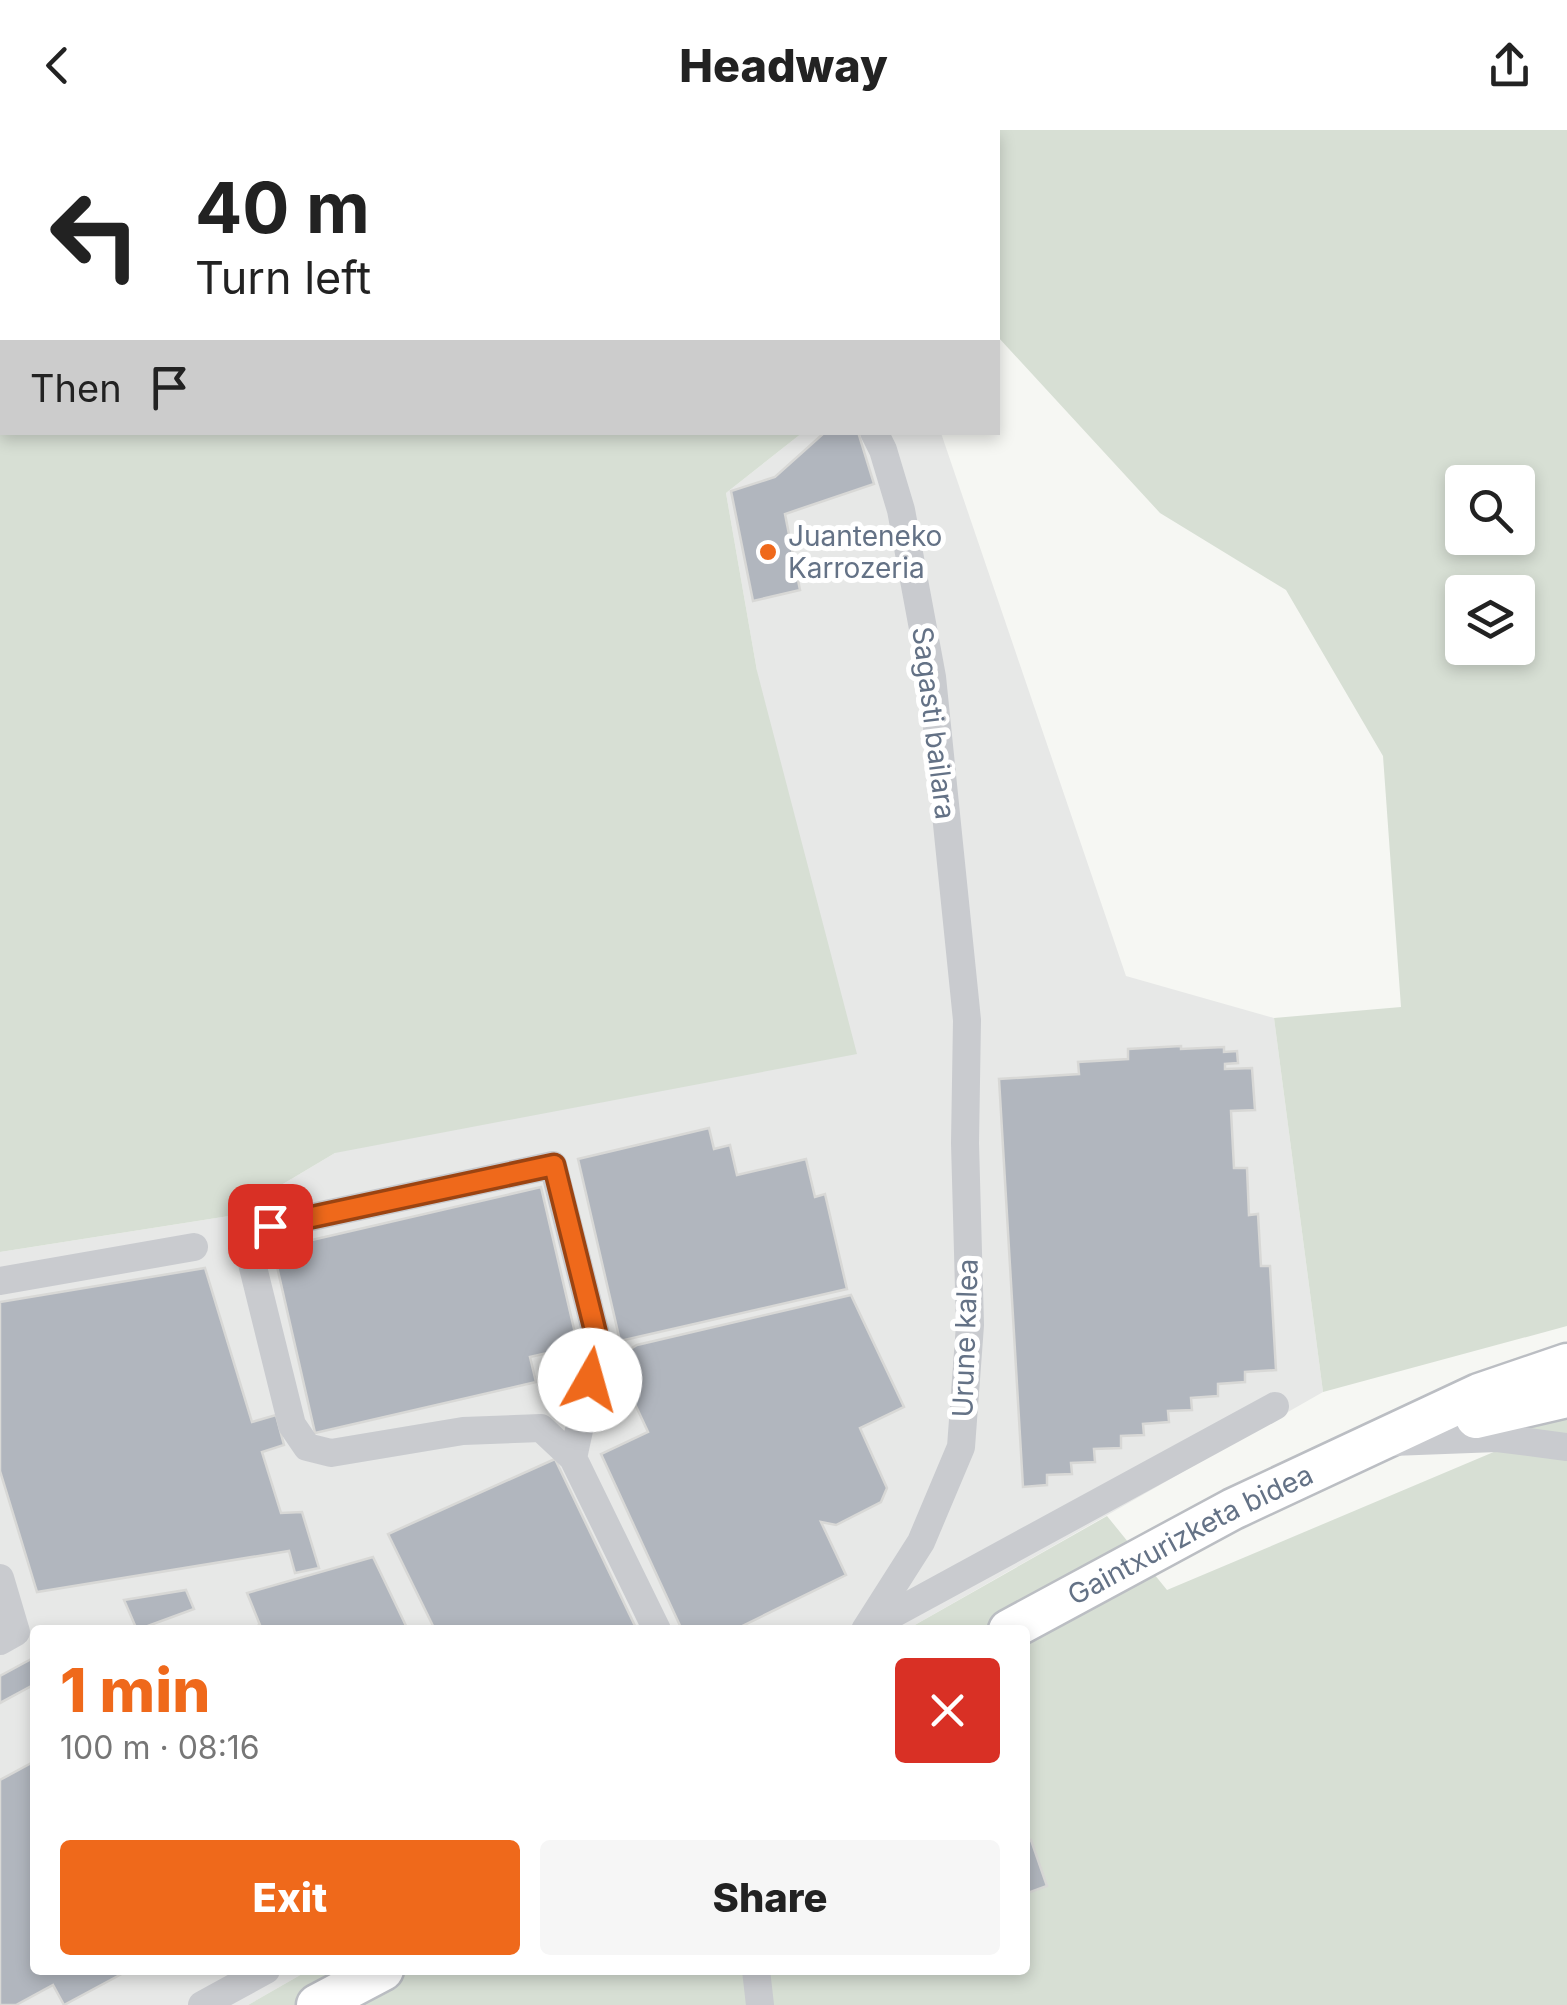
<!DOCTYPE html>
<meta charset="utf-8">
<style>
body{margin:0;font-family:Inter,sans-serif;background:#f6f6f6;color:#222;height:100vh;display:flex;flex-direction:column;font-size:38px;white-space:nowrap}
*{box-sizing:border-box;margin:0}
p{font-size:32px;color:#767676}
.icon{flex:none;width:55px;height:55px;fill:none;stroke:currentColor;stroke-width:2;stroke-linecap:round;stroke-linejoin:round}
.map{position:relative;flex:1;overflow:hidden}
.panel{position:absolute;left:30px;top:1495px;width:1000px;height:350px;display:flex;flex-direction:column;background:#fff;border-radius:10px;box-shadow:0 5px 15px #0003}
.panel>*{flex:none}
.banner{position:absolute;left:0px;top:0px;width:1000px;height:305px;box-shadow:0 5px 15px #0003;background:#fff;color:#222;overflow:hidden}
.controls{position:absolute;left:1445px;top:335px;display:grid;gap:20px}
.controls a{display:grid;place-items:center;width:90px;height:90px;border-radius:10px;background:#fff;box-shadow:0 5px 15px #0003;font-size:50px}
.pin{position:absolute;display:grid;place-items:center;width:85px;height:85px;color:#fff;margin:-42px;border-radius:20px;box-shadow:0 5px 15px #0006}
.me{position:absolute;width:110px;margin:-55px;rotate:7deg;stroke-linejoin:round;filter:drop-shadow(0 0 8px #0008)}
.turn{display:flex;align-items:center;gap:35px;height:210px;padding:0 30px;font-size:45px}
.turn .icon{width:130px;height:130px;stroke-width:2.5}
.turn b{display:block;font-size:70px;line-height:85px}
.then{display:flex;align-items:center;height:95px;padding:0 30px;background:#0003;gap:20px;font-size:38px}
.round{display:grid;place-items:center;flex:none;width:105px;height:105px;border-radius:10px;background:#f6f6f6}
.headline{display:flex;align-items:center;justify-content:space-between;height:170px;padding:0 30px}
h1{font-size:60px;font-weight:800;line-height:75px;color:#ef691b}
.action{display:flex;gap:20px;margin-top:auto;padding:20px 30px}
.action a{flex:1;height:115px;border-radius:10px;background:#ef691b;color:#fff;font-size:40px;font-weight:800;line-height:115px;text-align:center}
.action a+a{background:#f6f6f6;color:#222}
header{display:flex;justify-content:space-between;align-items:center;height:130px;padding:0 30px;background:#fff;font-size:45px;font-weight:800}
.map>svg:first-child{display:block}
</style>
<header><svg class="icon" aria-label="back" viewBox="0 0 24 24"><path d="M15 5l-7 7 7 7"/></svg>Headway<svg class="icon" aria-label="share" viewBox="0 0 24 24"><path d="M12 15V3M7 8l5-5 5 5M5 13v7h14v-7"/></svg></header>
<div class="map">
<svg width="1567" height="1875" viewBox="0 0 1567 1875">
<rect width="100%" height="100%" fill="#f6f7f3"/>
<polygon fill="#e7e8e7" points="802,303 941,303 1126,846 1274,888 1323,1262 906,1500 35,1500 35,1840 309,1840 248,1875 0,1875 0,1122 229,1086 335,1023 757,541 726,363"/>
<g fill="#d7dfd4" fill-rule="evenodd">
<polygon points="0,0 780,0 780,2 2,2 2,302 802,303 726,363 757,541 857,924 335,1023 229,1086 0,1122"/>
<path d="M935 0H1567V1196L1323 1262 1274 888 1401 877 1383 626 1286 460 1160 383 998 207V2ZM1462 352H1518V408H1462ZM1518 462V518H1462V462Z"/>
<polygon points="1567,1226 1567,1875 248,1875 309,1840 1025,1840 1025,1500 906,1500 1107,1386 1167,1460 1515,1313"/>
</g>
<g fill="#b1b6be" stroke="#d8d8d6" stroke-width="2.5">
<polygon points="825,302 858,302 874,354 785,384 800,460 753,471 731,361 775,347"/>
<polygon points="1181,916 1181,919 1224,917 1224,922 1237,921 1238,933 1225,934 1225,939 1252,938 1255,980 1231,981 1234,1038 1247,1038 1249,1085 1258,1084 1261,1136 1270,1136 1276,1240 1245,1242 1245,1252 1218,1254 1218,1266 1191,1268 1192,1280 1168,1281 1169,1292 1143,1294 1144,1305 1121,1306 1121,1318 1094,1319 1095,1332 1071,1333 1072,1344 1047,1345 1047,1355 1023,1357 999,949 1079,944 1078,932 1128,929 1128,919"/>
<polygon points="709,998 714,1019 730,1015 737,1045 806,1029 815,1067 825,1064 847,1159 620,1211 578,1029"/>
<polygon points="541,1057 578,1216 530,1227 536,1252 315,1303 273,1119"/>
<polygon points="205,1138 252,1292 276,1285 284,1315 262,1322 281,1383 302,1382 319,1438 295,1443 289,1421 37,1462 0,1341 0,1172"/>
<polygon points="851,1165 904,1277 860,1298 887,1358 881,1372 836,1395 821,1392 846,1445 734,1500 682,1500 601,1324 648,1302 614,1229 637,1215"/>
<polygon points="555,1329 637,1500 435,1500 388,1404"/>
<polygon points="373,1427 408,1500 249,1500 260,1495 247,1463"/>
<polygon points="186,1460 194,1479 137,1500 124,1470"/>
<polygon points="35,1527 35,1554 0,1573 0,1546"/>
<polygon points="35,1631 35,1840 129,1840 64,1875 53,1855 16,1875 0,1875 0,1650"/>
<polygon points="1031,1710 1047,1756 1025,1764 1025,1712"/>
</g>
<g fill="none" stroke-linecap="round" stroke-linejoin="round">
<defs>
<g id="secondary">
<polyline points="1476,1288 1567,1267"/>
<path id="s1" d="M1009 1500 1233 1379 1479 1264 1567 1234"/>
<polyline points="317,1875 383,1840"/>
</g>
</defs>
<use href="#secondary" stroke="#bbbec3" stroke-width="45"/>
<g stroke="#c9cbcf" stroke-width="28">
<polyline points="778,0 779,2"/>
<polyline points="809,2 813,0"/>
<polyline points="0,1151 194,1117"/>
<polyline points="1392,1312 1497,1308 1567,1317"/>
<polyline points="573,1328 598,1212 553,1035 270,1096 246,1109 292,1295 307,1317 331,1323 463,1301 541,1298 573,1328 657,1500"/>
<polyline points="0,1448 16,1502 0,1511"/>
<polyline points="871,1496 1275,1276"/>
<polyline points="865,1500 921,1412 961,1317 970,1195 965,1013 967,890 932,547 901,380 883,320 874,302"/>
<polyline points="756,1840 760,1875"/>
<polyline points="202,1875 266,1840"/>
</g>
<use href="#secondary" stroke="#fff" stroke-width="40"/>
</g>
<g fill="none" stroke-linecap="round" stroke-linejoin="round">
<defs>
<polyline id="route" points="270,1096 554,1035 598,1212 590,1250"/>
</defs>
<use href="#route" stroke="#9b4412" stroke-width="25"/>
<use href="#route" stroke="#ef691b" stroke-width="18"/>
</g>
<circle fill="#ef691b" stroke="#fff" stroke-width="4" cx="768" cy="422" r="10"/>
<g text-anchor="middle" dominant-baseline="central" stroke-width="10" stroke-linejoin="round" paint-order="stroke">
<g font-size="28" fill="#647286" stroke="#fff" text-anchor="start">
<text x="788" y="406">Juanteneko<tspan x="788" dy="32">Karrozeria</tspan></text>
</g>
<g font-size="28" fill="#647286" stroke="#fff">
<text transform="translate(934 593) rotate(83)">Sagasti bailara</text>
<text transform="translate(965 1208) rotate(-88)">Urune kalea</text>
<text stroke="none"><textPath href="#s1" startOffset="205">Gaintxurizketa bidea</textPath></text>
</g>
</g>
</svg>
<div class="controls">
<a><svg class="icon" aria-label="search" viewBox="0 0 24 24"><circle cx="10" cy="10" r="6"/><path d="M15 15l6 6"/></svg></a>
<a><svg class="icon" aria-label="layers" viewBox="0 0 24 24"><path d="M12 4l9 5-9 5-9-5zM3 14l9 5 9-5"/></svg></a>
</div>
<div class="pin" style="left:270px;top:1096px;background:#d93025"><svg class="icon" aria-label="arrive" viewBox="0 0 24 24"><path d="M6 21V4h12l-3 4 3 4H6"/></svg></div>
<svg class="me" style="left:590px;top:1250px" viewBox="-20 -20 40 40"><circle r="19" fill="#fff"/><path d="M0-13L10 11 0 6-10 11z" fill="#ef691b"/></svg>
<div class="banner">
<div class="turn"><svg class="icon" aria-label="left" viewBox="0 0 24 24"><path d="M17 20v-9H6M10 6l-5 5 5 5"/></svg><div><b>40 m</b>Turn left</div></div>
<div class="then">Then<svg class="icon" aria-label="arrive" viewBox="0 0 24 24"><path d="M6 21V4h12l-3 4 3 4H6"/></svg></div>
</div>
<section class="panel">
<div class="headline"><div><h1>1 min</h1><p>100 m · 08:16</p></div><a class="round" style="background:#d93025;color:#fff"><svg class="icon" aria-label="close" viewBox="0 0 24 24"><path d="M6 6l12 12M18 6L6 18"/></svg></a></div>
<div class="action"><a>Exit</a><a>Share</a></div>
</section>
</div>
